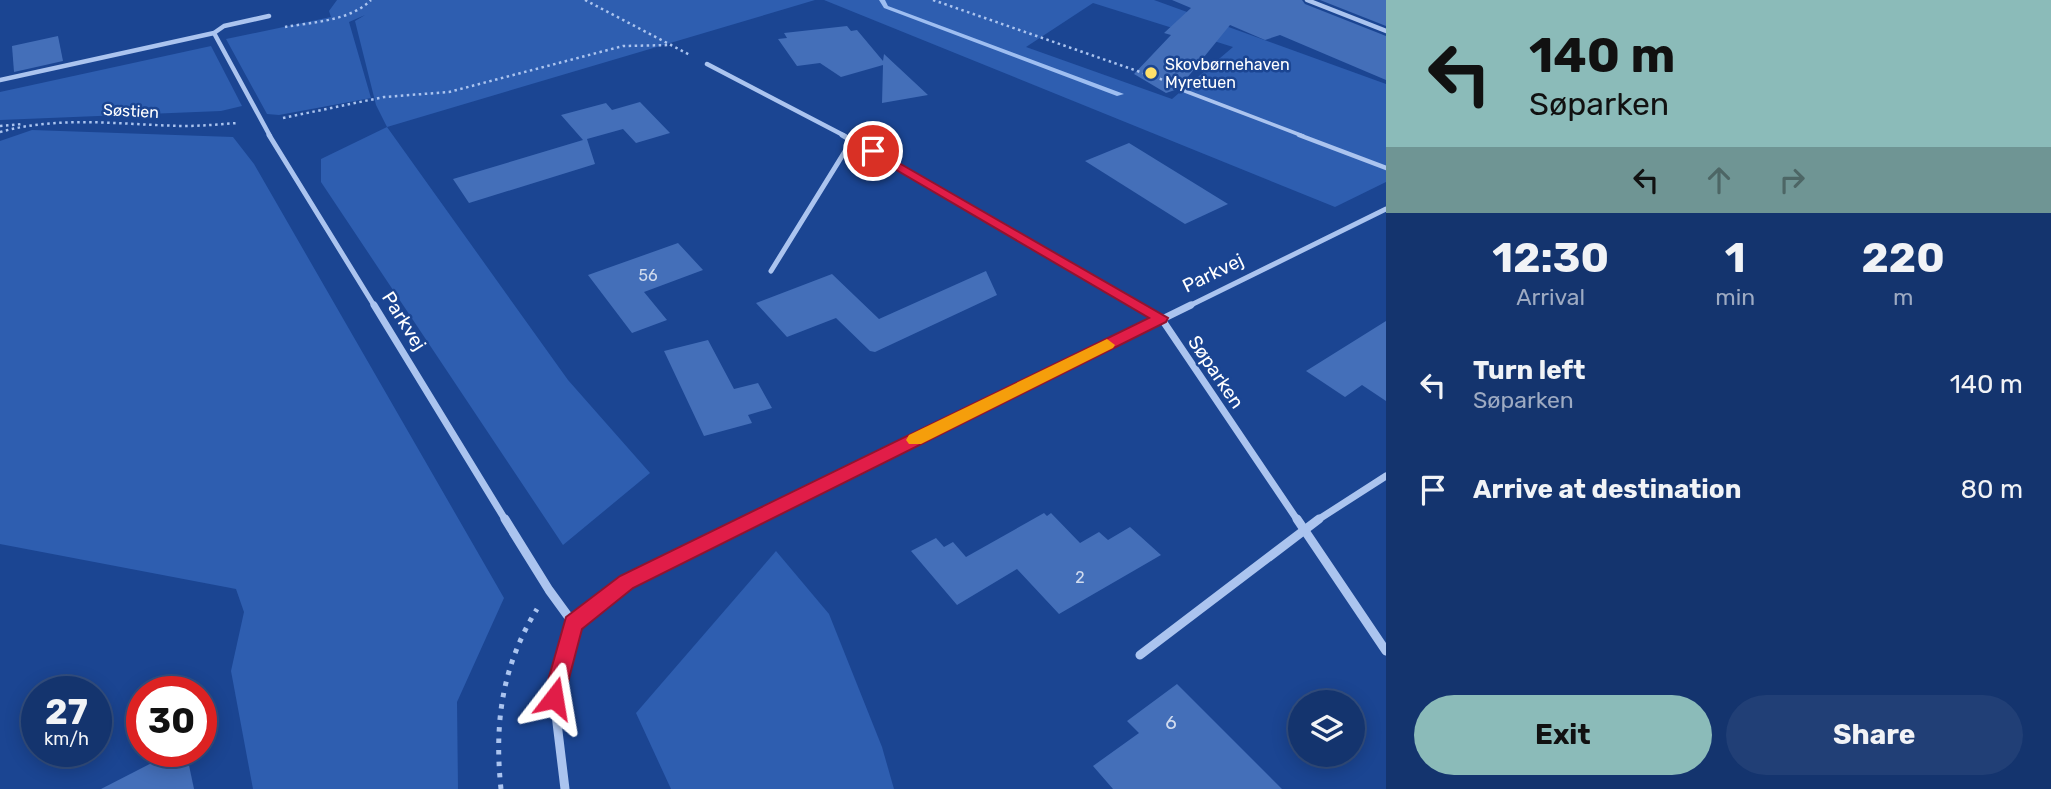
<!DOCTYPE html>
<meta charset="utf-8">
<style>
body{margin:0;font-family:Rubik,sans-serif;background:#213f76;color:#f1f3f6;height:100vh;display:flex;flex-direction:column;font-size:26px;white-space:nowrap}
*{box-sizing:border-box;margin:0}
p{font-size:23px;color:#9daac2}
.icon{flex:none;width:38px;height:38px;fill:none;stroke:currentColor;stroke-width:2;stroke-linecap:round;stroke-linejoin:round}
.map{position:relative;flex:1;overflow:hidden}
.sheet{display:flex;flex-direction:column;background:#14346e;width:665px}
.sheet>*{flex:none}
.banner{background:#8bbbb9;color:#111;overflow:hidden}
.tools{position:absolute;left:1288px;top:690px;display:grid;gap:14px}
.tools a{display:grid;place-items:center;width:77px;height:77px;border-radius:50%;background:#14346e;box-shadow:0 4px 18px #0003,0 0 0 2px #334f81;font-size:35px}
.speed{position:absolute;left:21px;top:676px;display:flex;gap:14px;font-size:35px;font-weight:700;text-align:center}
.speed>*{display:grid;place-content:center;width:91px;height:91px;border-radius:50%;background:#14346e;box-shadow:0 4px 18px #0003,0 0 0 2px #334f81;line-height:1}
.speed small{font-size:18px;font-weight:400}
.speed .limit{border:10px solid #d22;background:#fff;color:#111}
.pin{position:absolute;display:grid;place-items:center;width:60px;height:60px;color:#fff;margin:-30px;border:4px solid #fff;border-radius:50%;box-shadow:0 2px 7px #0007}
.me{position:absolute;width:77px;margin:-38px;rotate:14deg;stroke-linejoin:round;filter:drop-shadow(0 0 5px #0008)}
.turn{display:flex;align-items:center;gap:24px;height:147px;padding:0 28px;font-size:32px}
.turn .icon{width:91px;height:91px;stroke-width:2.5}
.turn b{display:block;font-size:49px;line-height:60px}
.lanes{display:flex;align-items:center;height:66px;padding:0 28px;background:#0003;justify-content:center;gap:35px;direction:ltr}
.lanes .off{opacity:.35}
.eta{display:flex;justify-content:space-evenly;align-items:center;height:119px;text-align:center}
.eta b{font-size:42px;font-weight:700;line-height:49px}
.button{display:flex;gap:14px;margin-top:auto;padding:14px 28px}
.button a{flex:1;height:80px;border-radius:42px;background:#8bbbb9;color:#111;font-size:28px;font-weight:700;line-height:80px;text-align:center}
.button a+a{background:#213f76;color:#f1f3f6}
ul{padding:0;list-style:none}
li{display:flex;align-items:center;gap:21px;height:105px;padding:0 28px}
li div{flex:1}
li b{display:block;font-size:26px}
li em{font-style:normal}
main{display:flex;flex:1;min-height:0}
.map>svg:first-child{display:block}
</style>
<main>
<div class="map">
<svg width="1386" height="789" viewBox="0 0 1386 789">
<rect width="100%" height="100%" fill="#1b4592"/>
<g fill="#2e5eb0" fill-rule="evenodd">
<polygon points="337,0 815,0 387,127 568,380 650,473 563,545 321,182 321,159 387,127 376,105 355,21 365,15 349,22 371,98 279,115 267,114 226,39 331,17 329,11"/>
<path d="M824 0H1154L1386 84V182L1335 207ZM1093 3 1233 47 1172 99 1026 47Z"/>
<polygon points="211,46 242,106 221,111 0,120 0,92"/>
<polygon points="32,130 233,137 254,164 504,598 457,702 458,789 253,789 231,671 244,612 236,589 0,544 0,141"/>
<polygon points="776,551 829,614 882,747 894,789 671,789 636,713"/>
</g>
<g fill="none" stroke-linecap="round" stroke-linejoin="round">
<polygon fill="#9ebef1" fill-rule="evenodd" points="879,0 885,0 888,6 1124,94 1117,96 884,8"/>
</g>
<g fill="#446fb9">
<polygon points="1172,0 1302,0 1305,4 1386,36 1386,80 1280,35 1265,40 1230,25 1178,89 1166,93 1134,74 1171,35 1164,33 1191,8"/>
<polygon points="1320,0 1386,0 1386,26"/>
<polygon points="847,26 851,31 857,30 883,61 884,54 928,95 882,103 883,65 841,77 820,63 797,66 778,39 787,38 784,33"/>
<polygon points="58,36 63,61 14,72 12,46"/>
<polygon points="640,102 670,133 636,143 623,129 587,139 595,164 469,203 453,179 583,140 561,115 606,103 612,110"/>
<polygon points="1129,143 1228,204 1185,224 1085,161"/>
<polygon points="678,243 703,270 644,292 667,320 632,333 588,275"/>
<polygon points="986,271 997,295 875,352 870,351 836,318 787,337 756,303 832,274 879,319"/>
<polygon points="1386,321 1386,401 1362,385 1345,397 1306,371"/>
<polygon points="708,340 734,389 758,383 772,408 748,415 752,423 704,436 664,351"/>
<polygon points="1044,513 1047,516 1051,513 1080,543 1099,532 1108,540 1130,527 1161,555 1059,614 1017,569 957,605 911,551 936,538 944,547 953,542 966,557"/>
<polygon points="1177,684 1282,789 1113,789 1093,766 1139,733 1127,721"/>
<polygon points="175,751 186,751 194,789 101,789"/>
</g>
<g fill="none" stroke-linecap="round" stroke-linejoin="round">
<g stroke="#abc4ef" stroke-width="2.5" stroke-dasharray="2.5 3.5" stroke-linecap="butt">
<polyline points="585,0 690,55"/>
<polyline points="933,0 1169,82"/>
<path d="M285 27C313 22 350 21 371 0"/>
<polyline points="283,118 384,97 449,92 623,46 672,45"/>
<polyline points="0,126 22,124"/>
<path d="M0 132C62 115 122 125 184 126 203 126 221 124 239 123"/>
</g>
<path stroke="#abc4ef" stroke-width="5" stroke-dasharray="4.5 7" stroke-linecap="butt" d="M501 789C494 723 502 666 537 609"/>
<polyline stroke="#abc4ef" stroke-width="3.5" points="1185,91 1303,136"/>
<polyline stroke="#abc4ef" stroke-width="4.5" points="1299,135 1386,168"/>
<g stroke="#abc4ef" stroke-width="4.5">
<polyline points="1307,0 1386,31"/>
<polyline points="214,33 270,136"/>
<polyline points="707,64 845,136"/>
<polyline points="0,80 214,33 224,26 269,16"/>
</g>
<g stroke="#abc4ef" stroke-width="5">
<polyline points="269,135 375,307"/>
<polyline points="842,135 1141,307"/>
<polyline points="771,271 852,140"/>
<polyline points="1187,307 1386,209"/>
</g>
<g stroke="#abc4ef" stroke-width="7">
<polyline points="374,305 506,521"/>
<polyline points="1138,305 1161,318 1298,521"/>
<polyline points="751,521 1191,305"/>
<polyline points="1316,521 1386,476"/>
</g>
<g stroke="#abc4ef" stroke-width="9">
<polyline points="505,519 549,590 573,623"/>
<polyline points="1297,519 1386,651"/>
<polyline points="1140,655 1319,519"/>
<polyline points="565,789 554,698 573,623 626,582 754,519"/>
</g>
</g>
<polygon fill="#e11d48" stroke="#92132f" stroke-width="2" points="873,148 1168,318 1166,322 633,588 582,629 562,705 554,708 547,705 543,698 566,617 620,576 1149,318 869,154 869,149"/>
<polygon fill="#f59e0b" points="1107,339 1115,345 1113,348 921,444 909,444 906,440 909,435"/>
<circle fill="#ffe069" stroke="#1b4592" stroke-width="2.5" cx="1151" cy="73" r="7"/>
<g text-anchor="middle" dominant-baseline="central" stroke-width="5" stroke-linejoin="round" paint-order="stroke">
<g font-size="16" fill="#fff" stroke="#1b4592" text-anchor="start">
<text x="1165" y="64">Skovbørnehaven<tspan x="1165" dy="18">Myretuen</tspan></text>
</g>
<g font-size="16" fill="#fff" stroke="#1b4592">
<text transform="translate(131 111) rotate(3)">Søstien</text>
</g>
<g font-size="16" fill="#d0dbee">
<text x="648" y="275">56</text>
<text x="1080" y="577">2</text>
</g>
<g font-size="19" fill="#fff" stroke="#1b4592">
<text transform="translate(1213 273) rotate(-26)">Parkvej</text>
<text transform="translate(404 321) rotate(58)">Parkvej</text>
<text transform="translate(1216 372) rotate(56)">Søparken</text>
</g>
<g font-size="19" fill="#d0dbee">
<text x="1171" y="722">6</text>
</g>
</g>
</svg>
<div class="tools">
<a><svg class="icon" aria-label="layers" viewBox="0 0 24 24"><path d="M12 4l9 5-9 5-9-5zM3 14l9 5 9-5"/></svg></a>
</div>
<div class="speed"><div>27<small>km/h</small></div><div class="limit">30</div></div>
<div class="pin" style="left:873px;top:151px;background:#d93025"><svg class="icon" aria-label="arrive" viewBox="0 0 24 24"><path d="M6 21V4h12l-3 4 3 4H6"/></svg></div>
<svg class="me" style="left:554px;top:698px" viewBox="-20 -20 40 40"><path d="M0-17L14 15 0 8-14 15z" fill="#e11d48" stroke="#fff" stroke-width="4"/></svg>
</div>
<section class="sheet">
<div class="banner">
<div class="turn"><svg class="icon" aria-label="left" viewBox="0 0 24 24"><path d="M17 20v-9H6M10 6l-5 5 5 5"/></svg><div><b>140 m</b>Søparken</div></div>
<div class="lanes"><svg class="icon" aria-label="left" viewBox="0 0 24 24"><path d="M17 20v-9H6M10 6l-5 5 5 5"/></svg><svg class="icon off" aria-label="ahead" viewBox="0 0 24 24"><path d="M12 20V5M6 11l6-6 6 6"/></svg><svg class="icon off" aria-label="right" viewBox="0 0 24 24"><path d="M7 20v-9h11M14 6l5 5-5 5"/></svg></div>
</div>
<div class="eta">
<div><b>12:30</b><p>Arrival</p></div>
<div><b>1</b><p>min</p></div>
<div><b>220</b><p>m</p></div>
</div>
<ul>
<li><svg class="icon" aria-label="left" viewBox="0 0 24 24"><path d="M17 20v-9H6M10 6l-5 5 5 5"/></svg><div><b>Turn left</b><p>Søparken</p></div><em>140 m</em></li>
<li><svg class="icon" aria-label="arrive" viewBox="0 0 24 24"><path d="M6 21V4h12l-3 4 3 4H6"/></svg><div><b>Arrive at destination</b></div><em>80 m</em></li>
</ul>
<div class="button"><a>Exit</a><a>Share</a></div>
</section>
</main>
